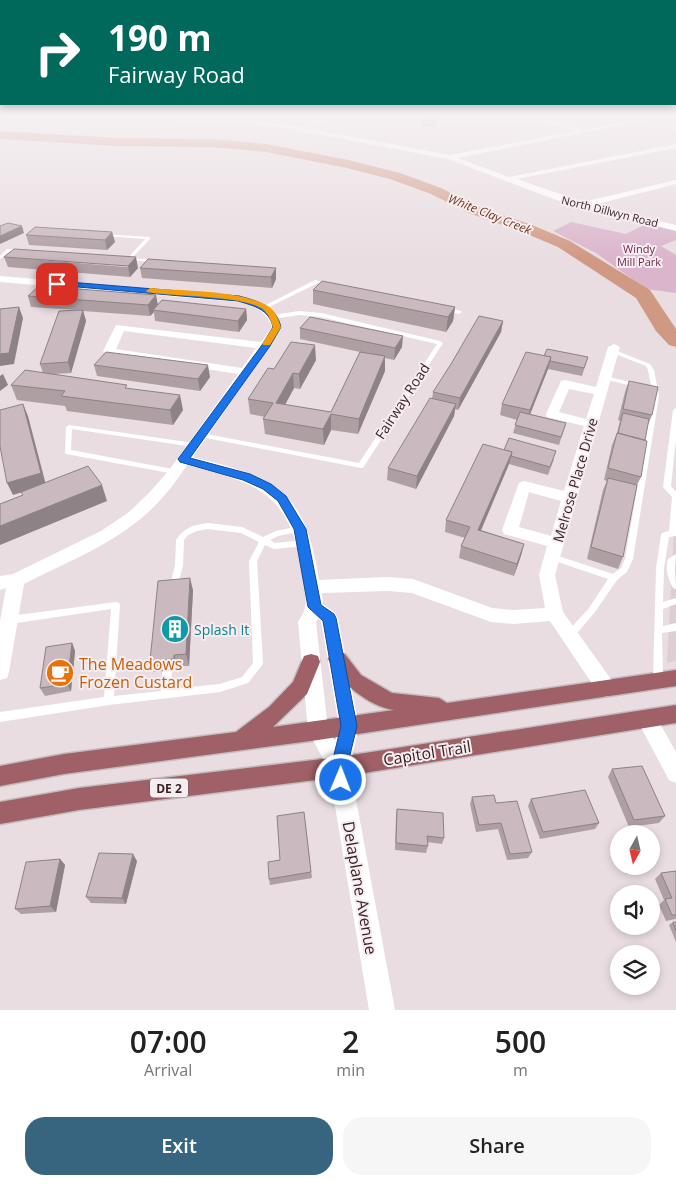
<!DOCTYPE html>
<style>
body{margin:0;font-family:"Open Sans",sans-serif;background:#f6f6f6;color:#222;height:100vh;display:flex;flex-direction:column;font-size:19px;white-space:nowrap}
*{box-sizing:border-box;margin:0}
p{font-size:16px;color:#767676}
.icon{flex:none;width:28px;height:28px;fill:none;stroke:currentColor;stroke-width:2;stroke-linecap:round;stroke-linejoin:round}
.map{position:relative;height:1010px;overflow:hidden}
.panel{display:flex;flex-direction:column;background:#fff;flex:1}
.panel>*{flex:none}
.guide{position:absolute;left:0px;top:0px;width:676px;height:105px;box-shadow:0 2px 8px #0003;background:#00695c;color:#fff;overflow:hidden}
.needle{width:32px;rotate:188deg}
.fabs{position:absolute;left:610px;top:825px;display:grid;gap:10px}
.fabs a{display:grid;place-items:center;width:50px;height:50px;border-radius:50%;background:#fff;box-shadow:0 2px 8px #0003;font-size:25px}
.pin{position:absolute;display:grid;place-items:center;width:42px;height:42px;color:#fff;margin:-21px;border-radius:10px;box-shadow:0 2px 8px #0006}
.me{position:absolute;width:55px;margin:-28px;rotate:1deg;stroke-linejoin:round;filter:drop-shadow(0 0 4px #0008)}
.turn{display:flex;align-items:center;gap:18px;height:105px;padding:0 25px;font-size:22px}
.turn .icon{width:65px;height:65px;stroke-width:2.5}
.turn b{display:block;font-size:35px;line-height:42px}
.eta{display:flex;justify-content:space-evenly;align-items:center;height:85px;text-align:center}
.eta b{font-size:30px;font-weight:600;line-height:35px}
.action{display:flex;gap:10px;margin-top:auto;padding:10px 25px}
.action a{flex:1;height:58px;border-radius:20px;background:#376580;color:#fff;font-size:20px;font-weight:600;line-height:58px;text-align:center}
.action a+a{background:#f6f6f6;color:#222}
.map>svg:first-child{display:block}
</style>
<div class="map">
<svg width="676" height="1010" viewBox="0 0 676 1010">
<rect width="100%" height="100%" fill="#e9dde1"/>
<polygon fill="#ddced3" points="676,493 676,661 667,663"/>
<polygon fill="#dbb5cc" points="571,222 626,234 648,223 676,231 676,240 661,246 676,255 676,293 646,289 596,253 553,231"/>
<g fill="none" stroke-linecap="round" stroke-linejoin="round">
<polygon fill="#d09983" fill-rule="evenodd" points="0,131 118,138 212,139 266,144 348,160 400,173 441,188 481,208 532,225 570,241 650,290 676,329 676,347 669,345 656,331 636,298 558,247 520,231 471,214 431,194 390,179 347,168 266,152 212,147 118,146 0,139"/>
<defs>
<g id="primary">
<path d="M337 651 344 653 361 675 392 693 439 698 447 703 676 670V686L318 740 64 774 0 786V766L64 754 236 732 269 707 293 682 304 656 311 654 318 656 320 662 307 694 273 727 394 710C369 707 338 681 328 659L330 653Z"/>
<polygon points="676,705 676,723 339,777 79,810 0,824 0,802 79,788 339,757"/>
</g>
</defs>
<use href="#primary" stroke="#c3bcbd" stroke-width="3"/>
<g fill="#fff" fill-rule="evenodd">
<polygon points="102,234 150,237 150,239 132,258 155,260 157,261 155,262 126,260 124,259 128,258 145,239 104,236 102,236"/>
<polygon points="7,249 20,250 22,251 20,252 10,251 0,259 0,256"/>
<polygon points="315,280 331,284 329,285 318,283 267,308 262,307"/>
<polygon points="446,307 461,311 462,312 459,314 444,310 443,309"/>
<polygon points="299,311 321,313 440,341 443,343 363,468 361,468 201,437 198,435 201,433 359,463 437,344 321,317 299,315 273,319 270,317 273,315"/>
<polygon points="612,349 650,364 654,370 659,396 633,559 627,572 617,580 595,612 573,638 570,639 567,638 565,635 567,632 589,608 608,579 549,559 548,557 549,555 552,554 613,574 621,568 625,559 653,396 648,370 646,366 610,352 609,351"/>
<polygon points="605,376 639,384 640,385 637,387 603,379 602,378"/>
<polygon points="676,408 676,439 671,486 676,492 676,536 669,537 664,568 663,602 676,598 676,604 663,609 663,626 676,623 676,631 662,633 663,680 661,683 658,684 655,683 653,680 656,568 661,535 662,533 669,531 672,497 663,487 673,410"/>
<polygon points="69,425 194,443 197,445 194,447 72,429 71,450 178,470 179,472 178,474 175,474 66,454 65,452 66,427"/>
<path d="M208 523 242 527 263 537 276 531 300 526 303 527 304 529 303 531 278 536 270 540 275 543 304 540 307 541 308 543 307 545 304 546 274 549 265 545 257 561 263 664 248 683 220 692 109 705 0 722V712L104 697 111 609 10 624 7 623 6 620 7 617 10 616 116 602 119 603 120 605 114 696 161 691 162 671 164 668 167 667 170 668 172 671 171 689 220 684 242 677 253 663 249 561 259 542 241 533 208 529 197 531 188 535 184 540 183 565 177 589 176 591 173 592 170 591 169 589 175 565 176 540C185 527 193 525 208 523Z"/>
<path d="M676 554 675 568 676 589 673 588C668 579 665 569 668 559Z"/>
</g>
<g fill="#fff" fill-rule="evenodd">
<polygon points="70,117 226,117 300,127 322,117 330,117 307,128 450,155 575,131 557,125 537,123 355,119 352,117 537,119 558,121 583,130 648,117 661,117 458,158 509,177 676,144 676,148 517,179 583,202 676,180 676,184 593,205 676,225 676,231 562,202 448,159 285,128 226,121 73,119"/>
<path d="M0 276 239 296C259 301 275 306 282 327L193 457C276 478 305 489 319 580L388 577 413 579 492 608 514 610 545 608 539 575 547 546 504 534 502 530 519 483 524 481 564 491 584 426 547 417 546 414 561 381 565 380 596 387 608 347 614 344 620 347 555 575 563 612 613 682 616 688 613 694 606 697 599 694 550 621 514 624 491 622 412 593 388 591 322 593 323 604 335 613 338 618 359 726 350 767 395 1010H369L329 770 308 731 298 622C300 618 304 613 305 608 308 600 302 576 301 566 288 491 255 483 187 465 174 485 158 505 139 520 105 548 62 564 24 584L9 672 7 678 0 680V621L6 588 0 590V576L13 574 101 531 129 512 150 492 170 469 238 374 105 353 103 351 116 325 261 342 272 327C266 311 255 306 239 302L0 282ZM124 331 256 348 242 368 116 349ZM569 389 594 394 586 419 559 412ZM529 492 561 501 551 536 519 527ZM318 619 321 621 339 726 335 741 328 729 316 622Z"/>
<polygon points="647,711 654,713 676,752 676,783 669,780 637,720 640,713"/>
</g>
<use href="#primary" fill="#9f6068" fill-rule="evenodd"/>
</g>
<g fill="#ae9fa3">
<polygon points="422,118 436,119 435,127 421,126"/>
<polygon points="112,232 115,242 107,250 29,245 26,235"/>
<polygon points="4,257 138,268 130,277 8,267"/>
<polygon points="140,268 276,268 276,279 272,288 142,278"/>
<polygon points="313,290 455,307 453,321 446,332 313,304"/>
<polygon points="28,296 246,309 247,320 239,332 155,321 154,312 150,316 83,311 86,321 71,373 54,374 128,389 183,410 173,425 67,411 65,406 17,400 11,385 43,373 40,364 76,310 31,307"/>
<polygon points="503,321 501,332 458,410 455,409 454,416 416,489 387,480 388,468 432,399 433,392"/>
<polygon points="300,328 402,347 394,360 385,358 385,371 358,434 331,430 324,445 265,434 263,419 265,417 250,414 248,399 274,369 316,360 300,389 294,388 285,405 331,412 360,352 300,339"/>
<polygon points="544,356 588,357 582,376 548,369 530,414 566,423 559,445 513,433 517,420 500,415 502,404"/>
<polygon points="94,365 210,377 200,391 97,376"/>
<polygon points="629,381 652,415 647,427 645,440 641,477 637,485 623,557 618,569 587,559 603,490 607,481 604,480 612,445 617,433 620,421 618,420 625,392"/>
<polygon points="504,450 554,459 548,475 509,464 481,530 524,544 514,576 459,558 461,546 465,538 445,532 446,520"/>
<polygon points="193,590 189,666 178,666 177,670 154,672 150,661"/>
<polygon points="72,643 75,651 71,691 45,696 40,688"/>
<polygon points="612,769 665,816 659,823 629,827 608,777"/>
<polygon points="472,797 496,803 532,852 528,858 507,860 498,829 476,832 470,804"/>
<polygon points="531,799 599,823 595,829 540,839 528,806"/>
<polygon points="397,809 444,838 442,844 427,842 428,846 426,853 395,850 396,815"/>
<polygon points="304,812 312,878 270,885 269,879 280,860"/>
<polygon points="619,846 619,855 616,849"/>
<polygon points="60,859 65,865 56,912 21,914 15,909"/>
<polygon points="137,861 126,904 91,903 86,897"/>
<polygon points="623,866 651,866 652,868 649,871 626,874"/>
<polygon points="676,871 676,919 666,921 659,905 664,900 655,879 661,873"/>
<polygon points="673,922 676,922 676,942 669,925"/>
</g>
<g fill="#8d8285">
<polygon points="22,226 24,233 0,244 0,236"/>
<polygon points="112,232 115,242 107,250 105,240"/>
<polygon points="136,257 138,268 130,277 128,266"/>
<polygon points="276,268 276,279 272,288 271,277"/>
<polygon points="156,295 158,305 153,310 154,312 150,316 148,305"/>
<polygon points="19,307 23,318 14,364 0,366 0,354"/>
<polygon points="455,307 453,321 446,332 448,317"/>
<polygon points="246,309 247,320 239,332 238,321"/>
<polygon points="83,310 86,321 71,373 68,362"/>
<polygon points="503,321 501,332 458,410 460,398"/>
<polygon points="403,336 402,347 394,360 395,348"/>
<polygon points="315,345 316,360 300,389 299,374"/>
<polygon points="385,356 385,371 358,434 359,419"/>
<polygon points="551,357 548,369 527,422 530,410"/>
<polygon points="208,365 210,377 200,391 198,379"/>
<polygon points="293,373 294,388 277,419 276,403"/>
<polygon points="3,374 8,385 0,391 0,376"/>
<polygon points="180,395 183,410 173,425 170,410"/>
<polygon points="23,404 28,416 46,485 13,495 7,483"/>
<polygon points="456,404 454,416 416,489 417,476"/>
<polygon points="331,414 331,430 324,445 323,429"/>
<polygon points="512,452 509,464 476,542 478,530"/>
<polygon points="102,485 107,501 0,545 0,526"/>
<polygon points="524,544 521,556 514,576 517,564"/>
<polygon points="190,578 193,590 189,666 186,654"/>
<polygon points="72,643 75,651 71,691 67,684"/>
<polygon points="174,655 178,666 177,670 174,659"/>
<polygon points="133,854 137,861 126,904 122,898"/>
<polygon points="60,859 65,865 56,912 50,906"/>
</g>
<g fill="#cab9be" stroke="#8d8285">
<polygon points="422,118 436,119 435,121 422,121"/>
<polygon points="8,223 22,226 0,236 0,226"/>
<polygon points="35,227 112,232 105,240 26,235"/>
<polygon points="14,249 136,257 128,266 4,257"/>
<polygon points="148,259 276,268 271,277 140,268"/>
<polygon points="322,281 455,307 448,317 313,290"/>
<polygon points="39,286 156,295 148,305 28,296"/>
<polygon points="162,300 246,309 238,321 153,310"/>
<polygon points="19,307 9,353 0,354 0,309"/>
<polygon points="83,310 68,362 40,364 59,311"/>
<polygon points="479,316 503,321 460,398 433,392 451,364"/>
<polygon points="310,317 403,336 395,348 300,328"/>
<polygon points="291,342 315,345 299,374 293,373 276,403 331,412 360,352 385,356 359,419 331,414 323,429 263,419 273,403 248,399 268,368 274,369"/>
<polygon points="547,349 588,357 584,368 550,361 551,357 544,356"/>
<polygon points="106,352 208,365 198,379 94,365"/>
<polygon points="526,352 551,357 530,410 502,404"/>
<polygon points="25,370 127,385 125,388 180,395 170,410 61,396 65,391 11,385"/>
<polygon points="629,381 658,387 652,415 623,409"/>
<polygon points="430,398 456,404 417,476 388,468"/>
<polygon points="23,404 41,473 7,483 0,446 0,410"/>
<polygon points="520,412 566,423 561,437 515,425"/>
<polygon points="623,413 649,419 645,440 618,433"/>
<polygon points="617,433 647,441 641,477 608,468"/>
<polygon points="509,438 556,451 550,467 511,456 512,452 504,450"/>
<polygon points="483,444 512,452 478,530 524,544 517,564 461,546 470,527 446,520"/>
<polygon points="88,466 102,485 0,526 0,504 23,495 21,492"/>
<polygon points="608,478 637,485 623,557 591,547"/>
<polygon points="190,578 186,654 174,655 174,659 150,661 158,581"/>
<polygon points="72,643 67,684 40,688 46,647"/>
<polygon points="642,766 665,816 634,820 612,769"/>
<polygon points="585,790 599,823 543,832 531,799"/>
<polygon points="494,795 496,803 517,801 532,852 510,854 501,823 479,825 472,797"/>
<polygon points="397,809 443,813 444,838 427,836 428,846 396,843"/>
<polygon points="304,812 311,872 269,879 268,862 280,860 277,816"/>
<polygon points="99,853 133,854 122,898 86,897"/>
<polygon points="60,859 50,906 15,909 26,862"/>
<polygon points="627,866 651,866 652,868 629,871"/>
<polygon points="676,871 676,915 672,915 665,899 672,898 661,873"/>
<polygon points="673,922 676,922 676,931"/>
</g>
<linearGradient id="sky" x2="0" y2="1"><stop stop-color="#9ea9c0"/><stop offset="0.45" stop-color="#f5f0f2"/><stop offset="1" stop-color="#f5f0f2" stop-opacity="0"/></linearGradient>
<rect width="676" height="259" fill="url(#sky)"/>
<path fill="#1a73e8" stroke="#114b97" d="M57 281 239 296C258 301 276 306 281 327L270 346 190 458 250 474 271 484 286 496 306 529 321 605 334 614 336 618 357 726 347 767 349 780 347 786 341 788 336 786 331 767 341 726 323 621 308 607 294 529 278 501 263 489 243 480 180 462 178 459 262 345 273 327C269 309 254 306 238 301L55 285 54 284Z"/>
<path fill="#f59e0b" d="M150 288C183 291 237 290 266 305 275 309 278 319 281 327L270 345H264L262 344 273 327C271 321 269 315 264 310 247 295 172 297 147 292L146 291Z"/>
<defs>
<symbol id="building-disc" viewBox="-11 -11 22 22"><circle r="9.5" fill="#0f9aa8" stroke="#f6edf0"/><path d="M-4-6H4V6H1V3H-1V6H-4ZM-2.5-4.3h1.7v1.8h-1.7ZM.8-4.3h1.7v1.8H.8ZM-2.5-1h1.7V.8h-1.7ZM.8-1h1.7V.8H.8Z" fill="#fff"/></symbol>
<symbol id="cafe-disc" viewBox="-11 -11 22 22"><circle r="9.5" fill="#e8710a" stroke="#f6edf0"/><path d="M-5.5-4.5H6V0H3Q3 3.5 0 3.5H-2.5Q-5.5 3.5-5.5 0ZM3-3.2v2h1.7v-2ZM-6 4.5H4V6H-6Z" fill="#fff"/></symbol>
</defs>
<g fill-rule="evenodd">
<use href="#building-disc" x="159" y="613" width="32" height="32"/>
<use href="#cafe-disc" x="44" y="657" width="32" height="32"/>
</g>
<g text-anchor="middle" dominant-baseline="central" stroke-width="4" stroke-linejoin="round" paint-order="stroke">
<g font-size="11" fill="#381f22" stroke="#f6edf0">
<text transform="translate(610 211) rotate(14)">North Dillwyn Road</text>
</g>
<g font-size="11" fill="#6f294a" stroke="#f6edf0">
<text x="639" y="248">Windy<tspan x="639" dy="13">Mill Park</tspan></text>
</g>
<g font-size="12" font-style="italic" fill="#743419" stroke="#f6edf0">
<text transform="translate(490 214) rotate(22)">White Clay Creek</text>
</g>
<rect fill="#f6edf0" stroke="#715d60" stroke-width="1" x="150" y="778.5" width="38" height="19" rx="4"/>
<g font-size="12" font-weight="bold" fill="#381f22">
<text x="169" y="788">DE 2</text>
</g>
<g font-size="14" fill="#381f22" stroke="#f6edf0">
<text transform="translate(402 401) rotate(-57)">Fairway Road</text>
<text transform="translate(575 480) rotate(-74)">Melrose Place Drive</text>
</g>
<g font-size="14" fill="#0d838f" stroke="#f6edf0" text-anchor="start">
<text x="194" y="629">Splash It</text>
</g>
<g font-size="16" fill="#c56008" stroke="#f6edf0" text-anchor="start">
<text x="79" y="664">The Meadows<tspan x="79" dy="18">Frozen Custard</tspan></text>
</g>
<g font-size="16" fill="#381f22" stroke="#f6edf0">
<text transform="translate(427 753) rotate(-9)">Capitol Trail</text>
<text transform="translate(360 888) rotate(80)">Delaplane Avenue</text>
</g>
</g>
</svg>
<div class="fabs">
<a><svg class="needle" viewBox="-14 -14 28 28"><path d="M0-13l5 13h-10z" fill="#e53935"/><path d="M0 13l5-13h-10z" fill="#767676"/></svg></a>
<a><svg class="icon" aria-label="sound" viewBox="0 0 24 24"><path d="M4 9h4l5-4v14l-5-4H4zM17 9q2 3 0 6"/></svg></a>
<a><svg class="icon" aria-label="layers" viewBox="0 0 24 24"><path d="M12 4l9 5-9 5-9-5zM3 14l9 5 9-5"/></svg></a>
</div>
<div class="pin" style="left:57px;top:284px;background:#d93025"><svg class="icon" aria-label="arrive" viewBox="0 0 24 24"><path d="M6 21V4h12l-3 4 3 4H6"/></svg></div>
<svg class="me" style="left:341px;top:780px" viewBox="-20 -20 40 40"><circle r="17" fill="#1a73e8" stroke="#fff" stroke-width="3"/><path d="M0-11L8 9 0 5-8 9z" fill="#fff"/></svg>
<div class="guide">
<div class="turn"><svg class="icon" aria-label="right" viewBox="0 0 24 24"><path d="M7 20v-9h11M14 6l5 5-5 5"/></svg><div><b>190 m</b>Fairway Road</div></div>
</div>
</div>
<section class="panel">
<div class="eta">
<div><b>07:00</b><p>Arrival</p></div>
<div><b>2</b><p>min</p></div>
<div><b>500</b><p>m</p></div>
</div>
<div class="action"><a>Exit</a><a>Share</a></div>
</section>
